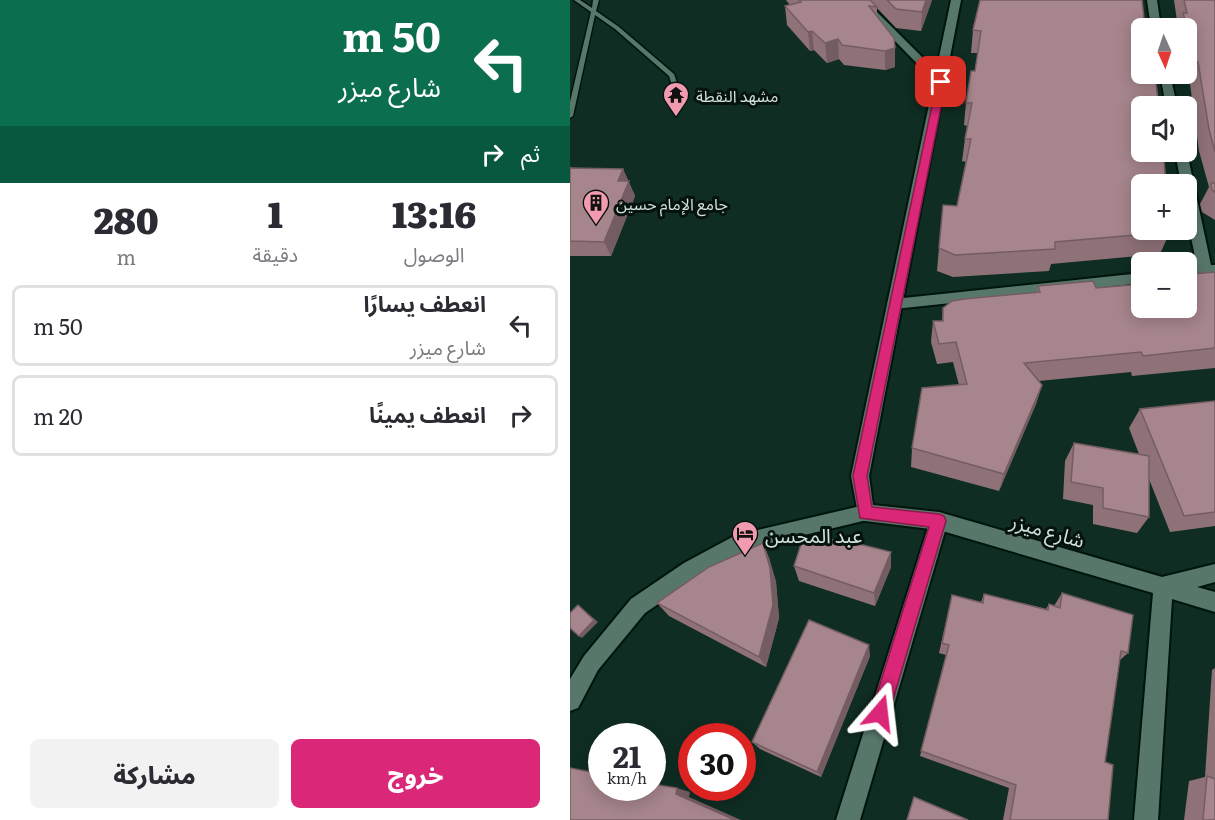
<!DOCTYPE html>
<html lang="ar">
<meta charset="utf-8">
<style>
body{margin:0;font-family:Literata,"Noto Sans Arabic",serif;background:#f2f2f3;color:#2b2b33;direction:rtl;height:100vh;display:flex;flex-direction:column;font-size:22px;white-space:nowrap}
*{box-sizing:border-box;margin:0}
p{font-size:20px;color:#7c7c81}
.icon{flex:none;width:33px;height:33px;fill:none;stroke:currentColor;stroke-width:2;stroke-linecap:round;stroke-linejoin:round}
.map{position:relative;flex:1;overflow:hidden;direction:ltr}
.side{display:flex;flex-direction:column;background:#fff;width:570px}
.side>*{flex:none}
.top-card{background:#0b6e4f;color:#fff;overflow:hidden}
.needle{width:39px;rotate:177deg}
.tools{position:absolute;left:561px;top:18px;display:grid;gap:12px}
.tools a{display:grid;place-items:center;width:66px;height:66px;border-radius:9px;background:#fff;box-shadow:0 3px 15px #0003;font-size:30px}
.speed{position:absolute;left:18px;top:723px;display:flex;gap:12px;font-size:30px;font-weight:700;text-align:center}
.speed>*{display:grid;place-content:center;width:78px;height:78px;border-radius:50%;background:#fff;box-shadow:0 3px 15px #0003;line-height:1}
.speed small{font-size:15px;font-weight:400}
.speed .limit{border:9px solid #d22;background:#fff;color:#111}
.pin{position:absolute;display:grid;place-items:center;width:51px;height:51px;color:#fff;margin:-26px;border-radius:12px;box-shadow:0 3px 9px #0006}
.me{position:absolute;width:66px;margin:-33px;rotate:17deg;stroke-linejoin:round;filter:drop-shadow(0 0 4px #0008)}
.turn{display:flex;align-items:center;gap:21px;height:126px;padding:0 30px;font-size:27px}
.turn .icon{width:78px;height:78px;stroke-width:2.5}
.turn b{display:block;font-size:42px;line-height:51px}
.then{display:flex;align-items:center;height:57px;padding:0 30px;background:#0003;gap:12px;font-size:22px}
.eta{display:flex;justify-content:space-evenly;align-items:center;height:102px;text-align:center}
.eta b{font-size:36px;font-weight:800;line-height:42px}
.action{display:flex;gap:12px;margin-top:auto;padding:12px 30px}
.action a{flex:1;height:69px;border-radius:9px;background:#db2777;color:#fff;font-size:24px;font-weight:800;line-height:69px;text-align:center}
.action a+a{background:#f2f2f3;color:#2b2b33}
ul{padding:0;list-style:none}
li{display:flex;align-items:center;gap:18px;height:81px;margin:0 12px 9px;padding:0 18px;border:3px solid #e1e1e2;border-radius:9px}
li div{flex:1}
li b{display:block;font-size:22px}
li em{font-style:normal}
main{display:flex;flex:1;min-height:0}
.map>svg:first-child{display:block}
</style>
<main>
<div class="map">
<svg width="645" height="820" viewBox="0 0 645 820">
<rect width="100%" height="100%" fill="#0f2d23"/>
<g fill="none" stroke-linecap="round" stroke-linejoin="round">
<defs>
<polygon id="service" points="4,0 10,0 22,8 23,0 29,0 26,11 49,27 104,74 114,103 113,104 108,103 99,76 45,29 25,15 3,116 0,118 0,102 21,12"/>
<g id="minor">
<polygon points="285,0 295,0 375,80 375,84 367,84"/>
<polygon points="577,0 587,0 591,28 581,28"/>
<polygon points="590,74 600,74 607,106 596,106"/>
<polygon points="605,152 617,152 641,265 645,265 645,275 616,278 616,268 627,267 616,212 616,184 611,184"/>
<polygon points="572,273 572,283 324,309 319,308 317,304 319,300 324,299"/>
<polygon points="295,505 301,507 304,513 301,519 177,549 128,577 75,613 28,670 8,708 0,711 0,679 14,656 61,599 114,563 166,535"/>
<polygon points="369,512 376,515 378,521 290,820 266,820 360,521 362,515"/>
</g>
<polygon id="tertiary" points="381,0 391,0 299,476 303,505 369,512 592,577 645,564 645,582 627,587 645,592 645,612 602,599 588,820 564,820 583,593 369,530 295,521 289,519 281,476"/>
</defs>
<use href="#service" stroke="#00150c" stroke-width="3"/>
<use href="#minor" stroke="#00150c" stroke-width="4"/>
<use href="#tertiary" stroke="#00150c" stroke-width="4"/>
<use href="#service" fill="#58776b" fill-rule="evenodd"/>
<use href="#minor" fill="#58776b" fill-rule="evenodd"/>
<use href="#tertiary" fill="#58776b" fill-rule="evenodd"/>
</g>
<g fill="#8f7278">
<polygon points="216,0 362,0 351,31 326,28 307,8 307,16 325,48 325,67 315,70 274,65 269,59 257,63 244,50 240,51 217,25 215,6 220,5"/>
<polygon points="604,0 645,0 645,220 632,212 630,204 639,187 629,151 620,84 615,84 613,74 616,74 616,28 608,28"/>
<polygon points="572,28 588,100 587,104 572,106 600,232 590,254 481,264 479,271 383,277 367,271 369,248 387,206 396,162 392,161 395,139 397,126 394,125 396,103 405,71 408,53 401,53 403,30"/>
<polygon points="0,166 1,168 53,169 65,196 41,256 0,256"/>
<polygon points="645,272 645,368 562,376 561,372 469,381 472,385 466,404 429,491 341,467 342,448 389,385 383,362 367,364 361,342 363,321 372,321 373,308 467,292 468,286 526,288 619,280 622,274"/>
<polygon points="645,401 645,526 600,532 579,479 579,517 567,533 523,524 523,505 493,499 495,461 504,443 569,454 559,428 570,409"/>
<polygon points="193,543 199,558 206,582 209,618 196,667 99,616 87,603"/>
<polygon points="224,566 321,567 305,606 229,581"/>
<polygon points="492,593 558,653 550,660 535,762 538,820 433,820 439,788 350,756 376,655 369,653 382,595 411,602 414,594 476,609 479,604 484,606"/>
<polygon points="300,656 251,777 190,749 182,742"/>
<polygon points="645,668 645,820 614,820 619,781 635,777 642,670"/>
</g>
<g fill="#745d62">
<polygon points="356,0 362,0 351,31 352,12"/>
<polygon points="242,31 244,50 240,51 238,32"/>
<polygon points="268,39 269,59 257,63 255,43"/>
<polygon points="325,48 325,67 315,70 315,51"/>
<polygon points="53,169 65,196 41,256 34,242 48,181"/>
<polygon points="472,385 466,404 429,491 434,474"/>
<polygon points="193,543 199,558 206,582 209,618 196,667 189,657"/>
<polygon points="321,552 321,567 305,606 304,593"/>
<polygon points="8,605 28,622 12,638 9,636"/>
<polygon points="299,645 300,656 251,777 247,772"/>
<polygon points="107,788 120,792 119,797 171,820 165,820 106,794"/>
</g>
<g fill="#a6858c" stroke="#745d62" stroke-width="1.5">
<polygon points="229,0 300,0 307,7 299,6 324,38 325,48 315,51 272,45 268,39 255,43 242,31 238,32 215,6 231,2"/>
<polygon points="317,0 356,0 352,12 326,9"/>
<polygon points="410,0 572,0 575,28 572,28 572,74 585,74 588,100 586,97 587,106 572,106 572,152 590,152 591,160 594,160 596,184 572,184 572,230 600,230 600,232 485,242 485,249 385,255 369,248 373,205 387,206 401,139 395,139 402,103 396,103 401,71 405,71 411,31 403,30"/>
<polygon points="614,0 645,0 645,152 639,129 628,62 623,62 618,39 620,39 613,13 617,13"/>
<polygon points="0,168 53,169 48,181 59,181 34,242 0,241"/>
<polygon points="641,183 645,183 645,192 642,190"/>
<polygon points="645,272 645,348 573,356 571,352 454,363 472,385 434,474 342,448 352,388 397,384 386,342 369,344 363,321 373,321 373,308 382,301 394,299 470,292 468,286 523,281 526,288 572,284 572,308 616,308 616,280 625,279 622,274"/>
<polygon points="645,401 645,512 614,516 570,409"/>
<polygon points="504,443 579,456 579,517 533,508 533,488 501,482"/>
<polygon points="233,538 273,540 321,552 304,593 224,566"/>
<polygon points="193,543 200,568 203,605 189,657 87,603 139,567"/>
<polygon points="492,593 563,615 558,653 551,651 535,762 543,765 538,820 440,820 446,785 351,751 379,645 372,643 382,595 413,603 414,594 478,610 479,604 490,608"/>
<polygon points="8,605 24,620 9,636 0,628 0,613"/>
<polygon points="239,620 299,645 247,772 182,742"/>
<polygon points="0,768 32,774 32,788 82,788 82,784 107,788 106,794 165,820 0,820"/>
<polygon points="637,776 645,779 645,820 633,820"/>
<polygon points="344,797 398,820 337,820"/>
</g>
<polygon fill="#db2777" stroke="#8e194d" stroke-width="1.5" points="371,79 376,82 297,476 302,507 369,514 374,516 376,521 319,713 317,720 310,722 304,720 301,713 359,527 290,518 283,476 367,82"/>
<defs>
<symbol id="temple-pin" viewBox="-11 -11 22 30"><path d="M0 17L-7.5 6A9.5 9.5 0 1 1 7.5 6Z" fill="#f29aaf" stroke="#06120e"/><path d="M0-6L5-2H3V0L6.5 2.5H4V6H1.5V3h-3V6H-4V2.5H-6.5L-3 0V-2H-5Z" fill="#111"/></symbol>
<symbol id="building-pin" viewBox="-11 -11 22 30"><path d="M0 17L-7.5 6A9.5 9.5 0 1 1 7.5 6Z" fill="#f29aaf" stroke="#06120e"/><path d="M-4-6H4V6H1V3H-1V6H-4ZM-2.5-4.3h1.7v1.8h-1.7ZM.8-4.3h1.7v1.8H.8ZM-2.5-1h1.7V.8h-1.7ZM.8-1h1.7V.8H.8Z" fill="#111"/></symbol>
<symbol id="hotel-pin" viewBox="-11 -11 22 30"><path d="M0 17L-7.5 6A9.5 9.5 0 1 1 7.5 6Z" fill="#f29aaf" stroke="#06120e"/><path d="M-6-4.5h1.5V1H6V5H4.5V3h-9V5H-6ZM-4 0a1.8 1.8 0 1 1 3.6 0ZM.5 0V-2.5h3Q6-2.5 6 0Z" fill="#111"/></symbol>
</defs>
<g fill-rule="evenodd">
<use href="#temple-pin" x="91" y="80" width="30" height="40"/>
<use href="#building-pin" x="11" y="188" width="30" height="40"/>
<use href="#hotel-pin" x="160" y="519" width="30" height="40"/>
</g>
<g text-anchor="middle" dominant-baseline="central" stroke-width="6" stroke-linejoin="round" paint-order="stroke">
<g font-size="16" fill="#d1e2db" stroke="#06120e" text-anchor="start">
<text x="126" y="95">مشهد النقطة</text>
<text x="46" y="203">جامع الإمام حسين</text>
</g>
<g font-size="20" fill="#d1e2db" stroke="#06120e">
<text transform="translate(478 529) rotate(16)">شارع ميزر</text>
</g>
<g font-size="20" fill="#d1e2db" stroke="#06120e" text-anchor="start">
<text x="195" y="534">عبد المحسن</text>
</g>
</g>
</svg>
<div class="tools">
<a><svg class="needle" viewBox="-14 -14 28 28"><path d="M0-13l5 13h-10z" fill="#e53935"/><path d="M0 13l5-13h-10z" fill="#7c7c81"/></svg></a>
<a><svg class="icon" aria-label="sound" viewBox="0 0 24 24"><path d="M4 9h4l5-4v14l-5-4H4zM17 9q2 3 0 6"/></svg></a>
<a>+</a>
<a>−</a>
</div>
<div class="speed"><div>21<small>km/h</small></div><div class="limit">30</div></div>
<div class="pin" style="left:371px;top:82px;background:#d93025"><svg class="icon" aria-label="arrive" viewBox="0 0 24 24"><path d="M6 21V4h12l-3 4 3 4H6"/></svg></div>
<svg class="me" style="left:310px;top:713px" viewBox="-20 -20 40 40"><path d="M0-17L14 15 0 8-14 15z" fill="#db2777" stroke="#fff" stroke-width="4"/></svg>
</div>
<section class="side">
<div class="top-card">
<div class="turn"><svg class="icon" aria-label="left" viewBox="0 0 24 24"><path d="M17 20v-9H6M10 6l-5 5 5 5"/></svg><div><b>50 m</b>شارع ميزر</div></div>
<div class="then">ثم<svg class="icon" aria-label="right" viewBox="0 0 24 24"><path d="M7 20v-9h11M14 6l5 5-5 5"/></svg></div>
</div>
<div class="eta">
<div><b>13:16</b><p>الوصول</p></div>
<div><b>1</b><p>دقيقة</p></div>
<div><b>280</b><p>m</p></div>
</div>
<ul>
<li><svg class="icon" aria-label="left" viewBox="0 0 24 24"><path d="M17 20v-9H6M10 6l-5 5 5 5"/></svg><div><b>انعطف يسارًا</b><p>شارع ميزر</p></div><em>50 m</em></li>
<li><svg class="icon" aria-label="right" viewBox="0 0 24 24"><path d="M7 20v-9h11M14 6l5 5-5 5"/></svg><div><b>انعطف يمينًا</b></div><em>20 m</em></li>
</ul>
<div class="action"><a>خروج</a><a>مشاركة</a></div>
</section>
</main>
